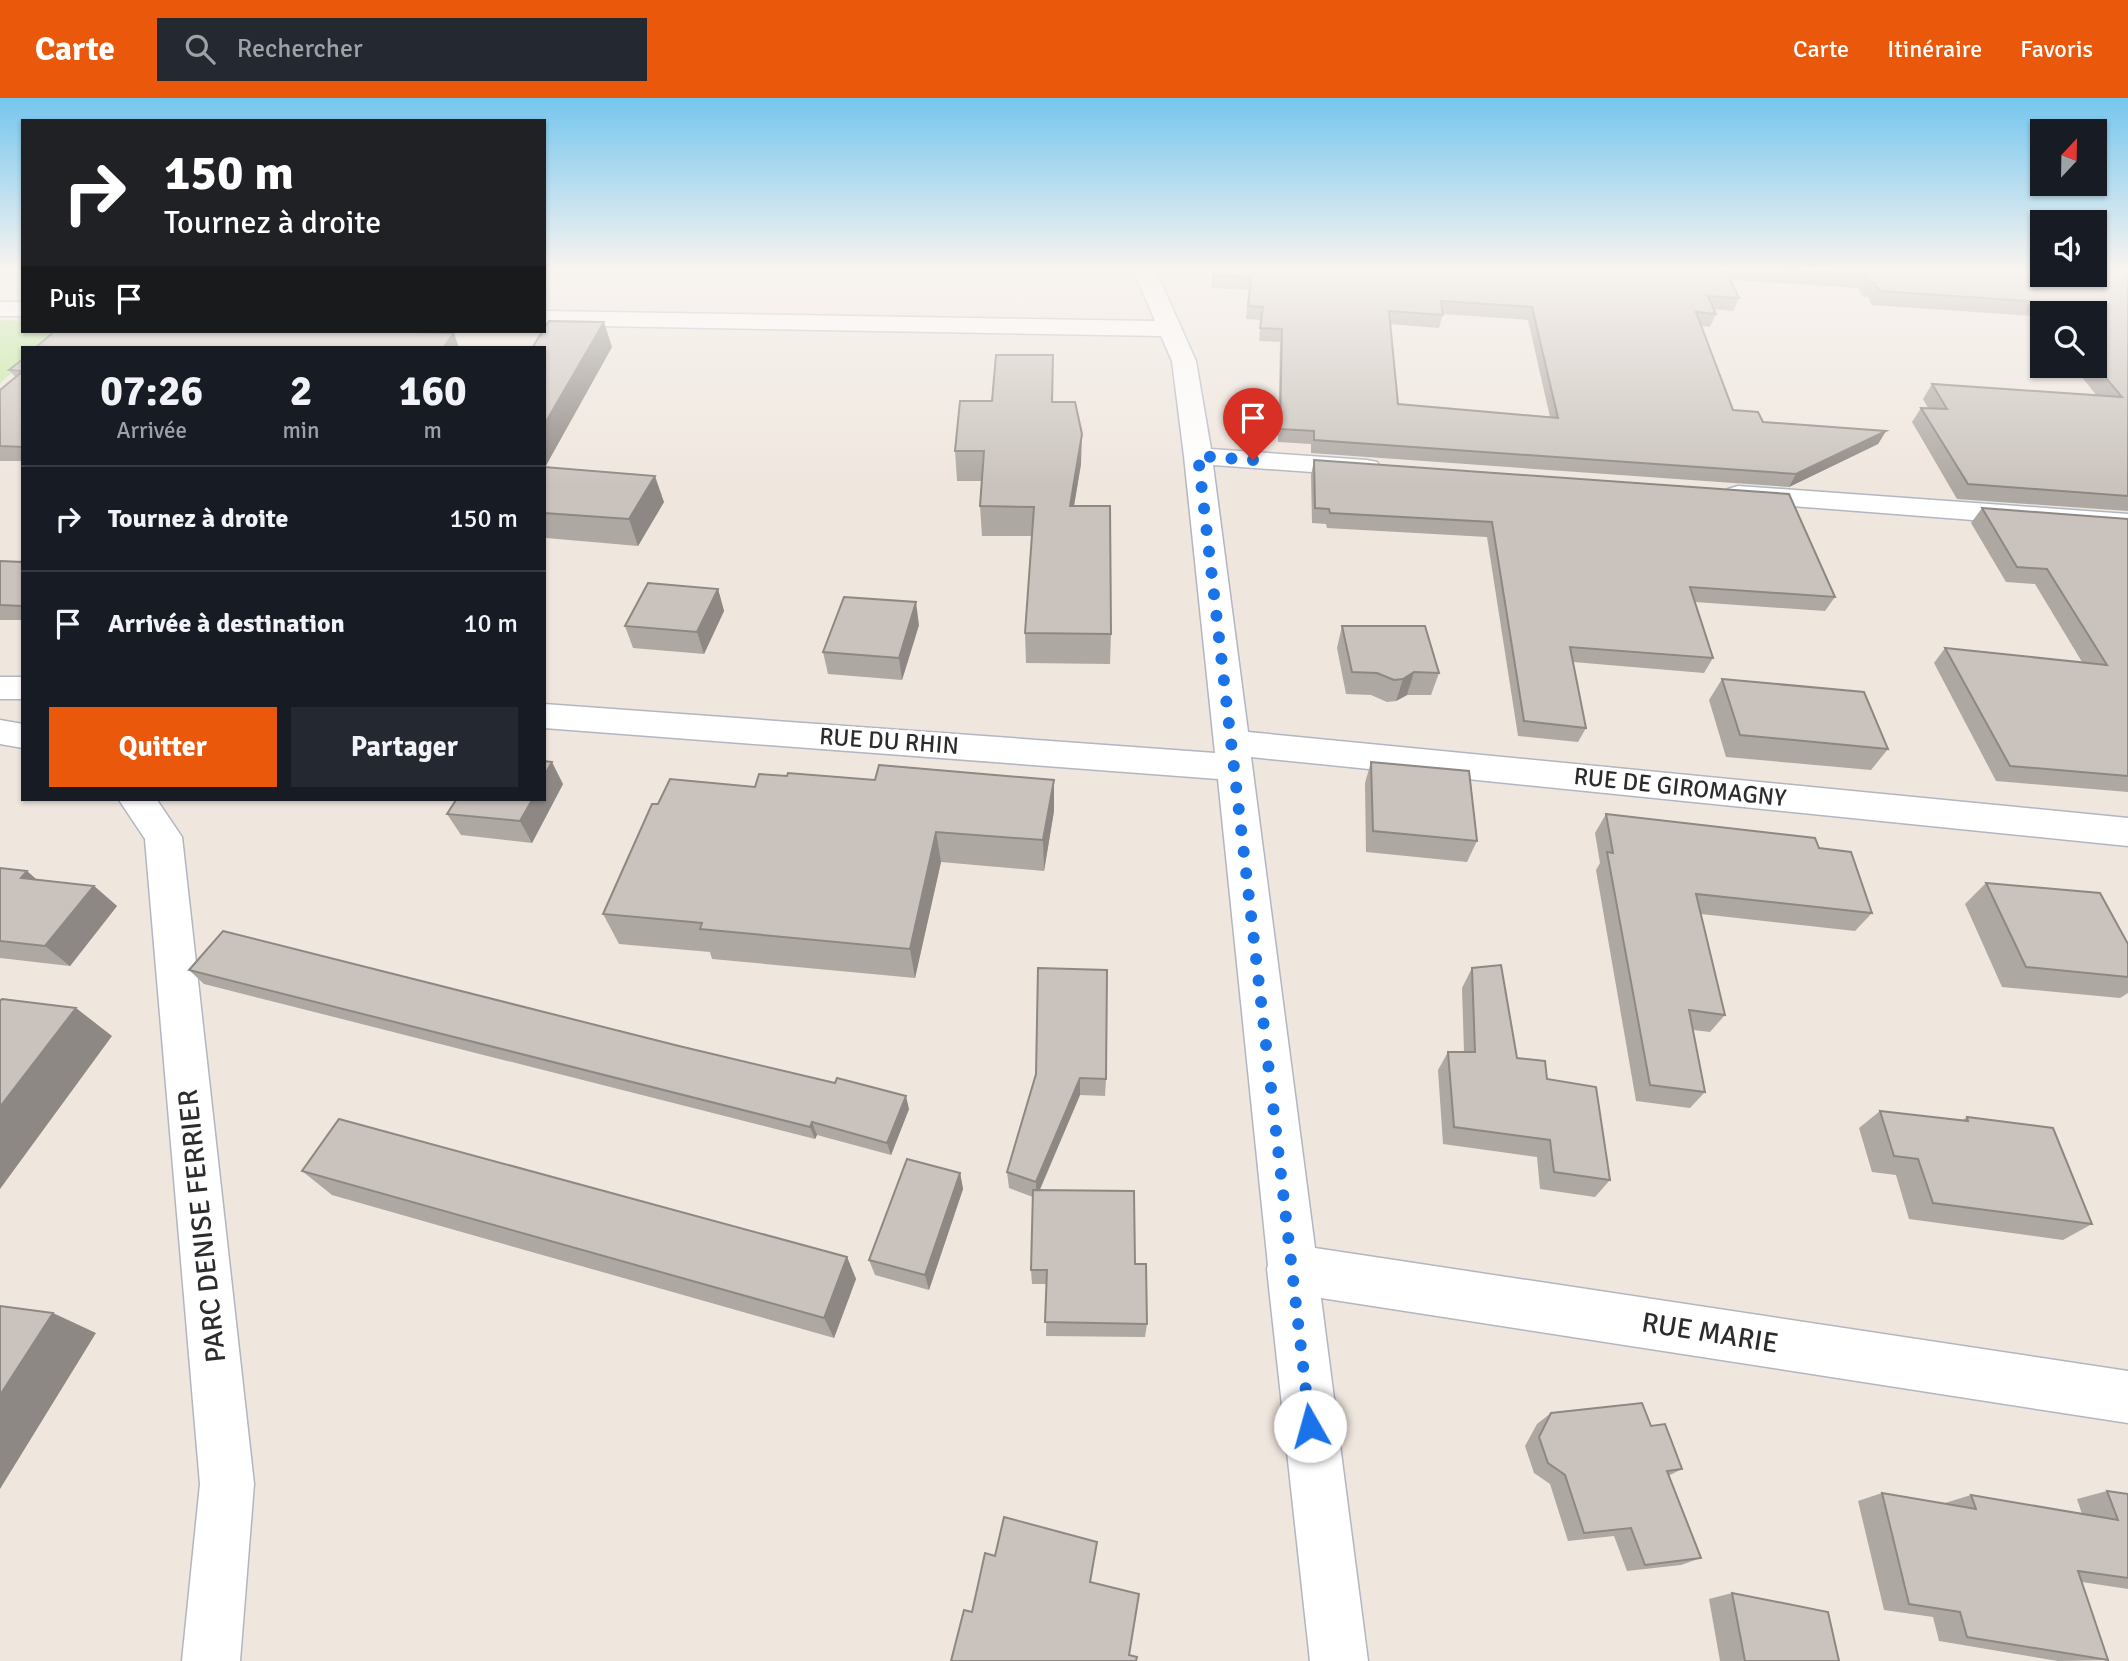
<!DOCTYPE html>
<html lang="fr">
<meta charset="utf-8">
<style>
body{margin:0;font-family:Signika,sans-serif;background:#242831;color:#f1f3f6;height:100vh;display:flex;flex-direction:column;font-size:26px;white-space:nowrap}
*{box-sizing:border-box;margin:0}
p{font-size:23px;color:#9ea1a6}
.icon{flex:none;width:38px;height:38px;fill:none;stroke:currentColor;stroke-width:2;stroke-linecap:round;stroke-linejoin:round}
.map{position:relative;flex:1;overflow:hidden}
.drawer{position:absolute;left:21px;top:248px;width:525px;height:455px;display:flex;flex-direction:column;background:#171b24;border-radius:0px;box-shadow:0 2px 5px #0004}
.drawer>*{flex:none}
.top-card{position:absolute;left:21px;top:21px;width:525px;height:214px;border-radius:0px;box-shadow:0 2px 5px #0004;background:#202124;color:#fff;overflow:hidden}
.needle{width:46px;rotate:22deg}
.tools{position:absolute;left:2030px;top:21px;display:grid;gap:14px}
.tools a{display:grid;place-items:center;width:77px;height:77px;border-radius:0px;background:#171b24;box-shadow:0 2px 5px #0004;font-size:35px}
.pin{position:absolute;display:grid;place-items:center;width:60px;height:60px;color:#fff;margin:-72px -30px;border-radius:50% 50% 50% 0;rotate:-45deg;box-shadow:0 0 7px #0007}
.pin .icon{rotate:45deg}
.me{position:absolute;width:77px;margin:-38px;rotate:353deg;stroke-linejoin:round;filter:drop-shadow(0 0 5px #0008)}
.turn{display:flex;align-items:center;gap:24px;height:147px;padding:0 28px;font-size:32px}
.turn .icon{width:91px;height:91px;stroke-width:2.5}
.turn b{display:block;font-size:49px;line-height:60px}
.then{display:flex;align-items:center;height:66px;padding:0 28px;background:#0003;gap:14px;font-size:26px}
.eta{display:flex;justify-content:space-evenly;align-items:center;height:119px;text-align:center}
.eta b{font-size:42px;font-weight:800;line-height:49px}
.button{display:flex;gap:14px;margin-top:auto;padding:14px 28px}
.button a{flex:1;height:80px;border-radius:0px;background:#ea580c;color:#fff;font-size:28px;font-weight:800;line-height:80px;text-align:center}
.button a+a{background:#242831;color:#f1f3f6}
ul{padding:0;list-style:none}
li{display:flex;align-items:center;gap:21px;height:105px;padding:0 28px;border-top:2px solid #363941}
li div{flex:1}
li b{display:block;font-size:26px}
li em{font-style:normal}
header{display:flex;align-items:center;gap:42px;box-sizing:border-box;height:98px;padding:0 35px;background:#ea580c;color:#fff}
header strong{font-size:33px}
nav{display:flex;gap:38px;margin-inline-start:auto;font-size:24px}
.search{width:490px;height:63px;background:#242831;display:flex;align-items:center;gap:18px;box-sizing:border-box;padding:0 24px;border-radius:0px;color:#9ea1a6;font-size:26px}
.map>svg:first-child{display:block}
</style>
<header>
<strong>Carte</strong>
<div class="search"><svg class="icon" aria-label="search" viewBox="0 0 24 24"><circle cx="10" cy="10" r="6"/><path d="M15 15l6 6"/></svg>Rechercher</div>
<nav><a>Carte</a><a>Itinéraire</a><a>Favoris</a></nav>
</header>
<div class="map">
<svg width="2128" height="1563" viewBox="0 0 2128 1563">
<rect width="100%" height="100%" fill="#efe6de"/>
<polygon fill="#bce996" points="0,222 23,223 23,233 60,233 40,250 23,250 23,265 0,285"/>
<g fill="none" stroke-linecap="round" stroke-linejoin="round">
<defs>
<g id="minor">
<polygon points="1132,169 1154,169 1196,263 1211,351 1367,362 1377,364 1381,370 1377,376 1367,378 1213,367 1248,634 2128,720 2128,748 1251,659 1315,1150 2128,1273 2128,1325 1321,1200 1368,1563 1310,1563 1267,1171 1268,1167 1218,681 544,630 544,606 1215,655 1184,358 1172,263 1161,238 544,227 544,213 1155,223"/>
<rect x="0" y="204" width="23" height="14"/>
<polygon points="1738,388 2128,416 2128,434 1728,403 1724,397 1728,391"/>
<rect x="0" y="579" width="23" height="22"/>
<polygon points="0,622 23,626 23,650 0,646"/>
<polygon points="119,702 157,702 182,739 254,1386 240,1563 182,1563 200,1386 145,741"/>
</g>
</defs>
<use href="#minor" stroke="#b2b6c1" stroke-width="3"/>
<use href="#minor" fill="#fff" fill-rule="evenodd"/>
</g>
<g fill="#aea8a3" fill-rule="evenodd">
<path d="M1214 169H2042L2128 170V413L1957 401 1912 324 1921 310H1928L1923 301 1932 286 2097 298 2073 268H2095V215H2042V229L2033 218 1872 207 1868 199H1863L1858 190 1730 182 1739 200 1733 213 1714 211 1716 216 1710 229 1701 228 1733 312 1763 324 1886 333 1878 346 1789 389 1311 355V346L1278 344 1280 244 1259 243 1261 222 1246 221 1249 192 1211 190ZM1443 216 1528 222 1550 319 1398 306 1390 226 1439 230Z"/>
<polygon points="612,249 545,369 664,404 638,448 546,440 544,443 544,250"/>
<polygon points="23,261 23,363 0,363 0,292 15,279 9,272"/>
<polygon points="1053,304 1081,366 1074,408 1111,536 1110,566 1026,565 1025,535 1032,438 982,438 980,408 982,383 957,383 955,353"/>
<polygon points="1314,362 1835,499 1825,513 1695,504 1713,560 1704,575 1573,564 1586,630 1578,644 1518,638 1487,439 1327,430 1326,426 1312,425 1311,377"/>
<polygon points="1982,410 2128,421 2128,694 1996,683 1934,565 1945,550 2082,564 2035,486 2006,484 1971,425"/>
<polygon points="0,463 23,464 23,522 0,522"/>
<polygon points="718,491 724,513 704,556 633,550 625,528"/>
<polygon points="919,527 902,582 828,576 823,554"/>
<polygon points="1342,528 1439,575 1431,597 1407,597 1396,603 1387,604 1371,597 1346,596 1337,550"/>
<polygon points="1722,581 1888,651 1871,672 1726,659 1709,602"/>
<polygon points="1371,664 1477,743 1467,764 1366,754 1365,685"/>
<polygon points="787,678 875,682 1054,682 1054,713 1044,773 941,764 915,880 712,861 710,854 619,846 603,816 658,706 755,689"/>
<polygon points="563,686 532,745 461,737 447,716"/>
<polygon points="1606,716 1819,750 1872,815 1855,833 1701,816 1725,917 1710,934 1693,932 1705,994 1690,1010 1636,1003 1596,772 1600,765 1595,735"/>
<polygon points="0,770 37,782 94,788 117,808 70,868 0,860"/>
<polygon points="1986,785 2128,846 2128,895 2120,900 2002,889 1965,806"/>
<polygon points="1472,870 1517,960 1547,981 1610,1082 1595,1099 1540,1091 1537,1059 1443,1046 1438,972 1448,954 1464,954 1462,890"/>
<polygon points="189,872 909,1011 891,1057 817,1037 815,1041 204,886"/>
<polygon points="1036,976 1106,981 1105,998 1080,997 1040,1092 1135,1166 1147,1226 1145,1239 1046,1238 1047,1186 1032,1186 1031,1172 1033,1099 1009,1090 1007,1074"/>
<polygon points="1880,1013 1963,1022 1967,1019 2092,1126 2063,1142 1909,1121 1896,1077 1872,1074 1859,1030"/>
<polygon points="302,1073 847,1159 856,1181 834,1240 332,1097"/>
<polygon points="960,1075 963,1091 929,1192 875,1177 869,1162"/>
<polygon points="1551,1315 1651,1328 1682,1371 1668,1378 1701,1460 1681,1467 1627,1473 1614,1438 1568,1443 1550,1386 1534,1375 1525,1348 1537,1326"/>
<polygon points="2107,1393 2128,1396 2128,1491 2082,1484 2108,1562 2058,1563 1939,1543 1933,1519 1884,1512 1858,1403 1882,1395 1945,1406 1945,1405 1971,1397 2082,1416 2077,1401"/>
<polygon points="1732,1495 1839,1563 1720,1563 1709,1501"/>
</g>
<g fill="#8d8884">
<polygon points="604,224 612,249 544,371 544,327"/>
<polygon points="454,235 459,250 443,250"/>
<polygon points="1886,333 1878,346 1789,389 1796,376"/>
<polygon points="1082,336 1081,366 1069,437 1070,408"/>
<polygon points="655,378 664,404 638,448 629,421"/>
<polygon points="718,491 724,513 704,556 697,534"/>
<polygon points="916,504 919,527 902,582 899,560"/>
<polygon points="1414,574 1407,597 1396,603 1403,581"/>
<polygon points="552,664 563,686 532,745 520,723 532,702 544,702 544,678"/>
<polygon points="1054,682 1054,713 1044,773 1043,742"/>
<polygon points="936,734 941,764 915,880 910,851"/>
<polygon points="27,773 51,794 21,780"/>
<polygon points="94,788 117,808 70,868 45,848"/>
<polygon points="76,910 112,938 0,1091 0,1009"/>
<polygon points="1080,980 1080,997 1036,1100 1036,1084"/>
<polygon points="906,998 909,1011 891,1057 887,1045"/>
<polygon points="812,1024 817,1037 815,1041 810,1029"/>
<polygon points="960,1075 963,1091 929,1192 925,1177"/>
<polygon points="847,1159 856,1181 834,1240 824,1220"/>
<polygon points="53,1215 96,1235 0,1391 0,1297"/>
</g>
<g fill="#cac3bd" stroke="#8d8884" stroke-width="2" fill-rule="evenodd">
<path d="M1214 169H1724L1739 200 1708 198 1716 216 1696 214 1733 312 1758 314 1763 324 1886 333 1796 376 1314 342V333L1280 331 1282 231 1260 230 1263 209 1248 208 1251 179 1213 177ZM1441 203 1532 209 1558 320 1398 306 1389 213 1443 217Z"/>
<polygon points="1746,169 2042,169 2042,177 2095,177 2095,169 2128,170 2128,398 1968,386 1921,310 1947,311 1932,286 2122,299 2095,267 2095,215 2052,215 2042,204 1880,193 1875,185 1871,185 1865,176"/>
<polygon points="549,223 604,224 544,327 544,250 532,250 543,233 544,233 544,230"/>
<polygon points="55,233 364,233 454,235 443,250 35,250"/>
<polygon points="996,257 1053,257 1052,304 1075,304 1082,336 1070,408 1110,408 1111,536 1025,535 1034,409 980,408 984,353 955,353 960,303 992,303"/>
<polygon points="23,261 23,349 0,348 0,292 23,273 9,272"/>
<polygon points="1314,362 1789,396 1835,499 1690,489 1713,560 1570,549 1586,630 1524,623 1492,424 1330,415 1329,411 1315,410"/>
<polygon points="544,369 655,378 629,421 544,415"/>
<polygon points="1982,410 2128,421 2128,678 2010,668 1945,550 2107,567 2047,471 2017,469"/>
<polygon points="0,463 23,464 23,508 0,507"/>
<polygon points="648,485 718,491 697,534 625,528"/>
<polygon points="844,499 916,504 899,560 823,554"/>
<polygon points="1342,528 1425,528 1439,575 1414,574 1403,581 1394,582 1377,575 1352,574"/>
<polygon points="1722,581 1864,594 1888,651 1740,637"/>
<polygon points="544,663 552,664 544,678"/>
<polygon points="1371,664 1469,673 1477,743 1373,733"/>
<polygon points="879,667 1054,682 1043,742 936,734 910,851 700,831 702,825 603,816 652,706 658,706 670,681 755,689 759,676 787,678 788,675 875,682"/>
<polygon points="456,702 532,702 520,723 447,716"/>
<polygon points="1606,716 1815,740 1819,750 1851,754 1872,815 1696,796 1725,917 1689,912 1705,994 1650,987 1607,754 1613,755"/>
<polygon points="0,770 27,773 21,780 94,788 45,848 0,843"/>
<polygon points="1986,785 2100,795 2128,846 2128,879 2026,869"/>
<polygon points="223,833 679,948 835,985 837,980 906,998 887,1045 812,1024 810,1029 189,872"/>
<polygon points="1501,867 1517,960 1545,963 1547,981 1596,989 1610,1082 1554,1074 1550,1042 1454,1029 1448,954 1475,954 1472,870"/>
<polygon points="1038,870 1107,872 1106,981 1080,980 1036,1084 1007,1074 1036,976"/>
<polygon points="2,901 76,910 0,1009 0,903"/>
<polygon points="1880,1013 1968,1023 1967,1019 2053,1030 2092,1126 1933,1105 1918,1061 1894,1058"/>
<polygon points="339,1021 847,1159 824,1220 302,1073"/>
<polygon points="907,1061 960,1075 925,1177 869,1162"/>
<polygon points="1033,1092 1134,1093 1135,1166 1146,1166 1147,1226 1045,1224 1047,1172 1031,1172"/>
<polygon points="0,1208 53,1215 0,1297"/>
<polygon points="1642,1305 1651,1328 1665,1326 1682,1371 1667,1373 1701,1460 1645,1467 1631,1430 1584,1435 1565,1377 1548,1365 1539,1339 1551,1315"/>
<polygon points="2107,1393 2128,1396 2128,1480 2078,1473 2108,1562 1967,1539 1960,1514 1909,1506 1882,1395 1976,1411 1971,1397 2118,1422"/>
<polygon points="1004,1419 1097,1444 1090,1484 1139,1496 1129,1557 1137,1559 1136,1563 951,1563 964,1512 972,1514 985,1455 995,1458"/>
<polygon points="1732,1495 1828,1514 1839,1563 1745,1563"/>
</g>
<linearGradient id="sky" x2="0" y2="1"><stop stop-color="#75c6ee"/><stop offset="0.44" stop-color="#f8f4f0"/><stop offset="1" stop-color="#f8f4f0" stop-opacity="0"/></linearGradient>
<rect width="2128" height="388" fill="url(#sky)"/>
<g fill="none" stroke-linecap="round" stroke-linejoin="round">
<polyline stroke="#1a73e8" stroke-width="12" stroke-dasharray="0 21.6" points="1253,362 1198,358 1310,1328"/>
</g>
<g text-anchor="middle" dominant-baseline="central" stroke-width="7" stroke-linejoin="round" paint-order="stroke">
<g font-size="24" fill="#2c2c2c" stroke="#fff">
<text transform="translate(889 643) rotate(4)">RUE DU RHIN</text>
<text transform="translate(1680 689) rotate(6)">RUE DE GIROMAGNY</text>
</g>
<g font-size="28" fill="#2c2c2c" stroke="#fff">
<text transform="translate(202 1128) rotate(-96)">PARC DENISE FERRIER</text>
<text transform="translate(1710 1235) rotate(9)">RUE MARIE</text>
</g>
</g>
</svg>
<div class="tools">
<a><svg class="needle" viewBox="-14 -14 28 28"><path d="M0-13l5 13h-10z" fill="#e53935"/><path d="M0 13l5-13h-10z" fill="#9ea1a6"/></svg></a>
<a><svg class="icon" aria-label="sound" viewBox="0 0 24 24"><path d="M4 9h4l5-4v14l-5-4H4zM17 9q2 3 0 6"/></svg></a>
<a><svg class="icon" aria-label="search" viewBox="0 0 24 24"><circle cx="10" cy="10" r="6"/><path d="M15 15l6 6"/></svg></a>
</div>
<div class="pin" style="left:1253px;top:362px;background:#d93025"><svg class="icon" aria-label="arrive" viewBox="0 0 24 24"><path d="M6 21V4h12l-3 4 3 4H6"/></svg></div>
<svg class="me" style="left:1310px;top:1328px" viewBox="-20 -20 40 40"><circle r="19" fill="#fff"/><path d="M0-13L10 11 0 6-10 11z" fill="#1a73e8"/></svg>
<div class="top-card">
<div class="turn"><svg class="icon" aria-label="right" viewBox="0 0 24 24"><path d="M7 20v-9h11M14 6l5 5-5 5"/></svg><div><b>150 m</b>Tournez à droite</div></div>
<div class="then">Puis<svg class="icon" aria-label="arrive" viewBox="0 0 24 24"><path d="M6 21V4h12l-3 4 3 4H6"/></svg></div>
</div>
<section class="drawer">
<div class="eta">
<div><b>07:26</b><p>Arrivée</p></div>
<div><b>2</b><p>min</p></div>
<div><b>160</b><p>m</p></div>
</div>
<ul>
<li><svg class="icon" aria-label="right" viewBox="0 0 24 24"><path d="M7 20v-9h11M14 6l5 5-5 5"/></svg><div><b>Tournez à droite</b></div><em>150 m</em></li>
<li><svg class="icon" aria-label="arrive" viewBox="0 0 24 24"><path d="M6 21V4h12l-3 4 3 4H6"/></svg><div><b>Arrivée à destination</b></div><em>10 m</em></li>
</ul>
<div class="button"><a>Quitter</a><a>Partager</a></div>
</section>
</div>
